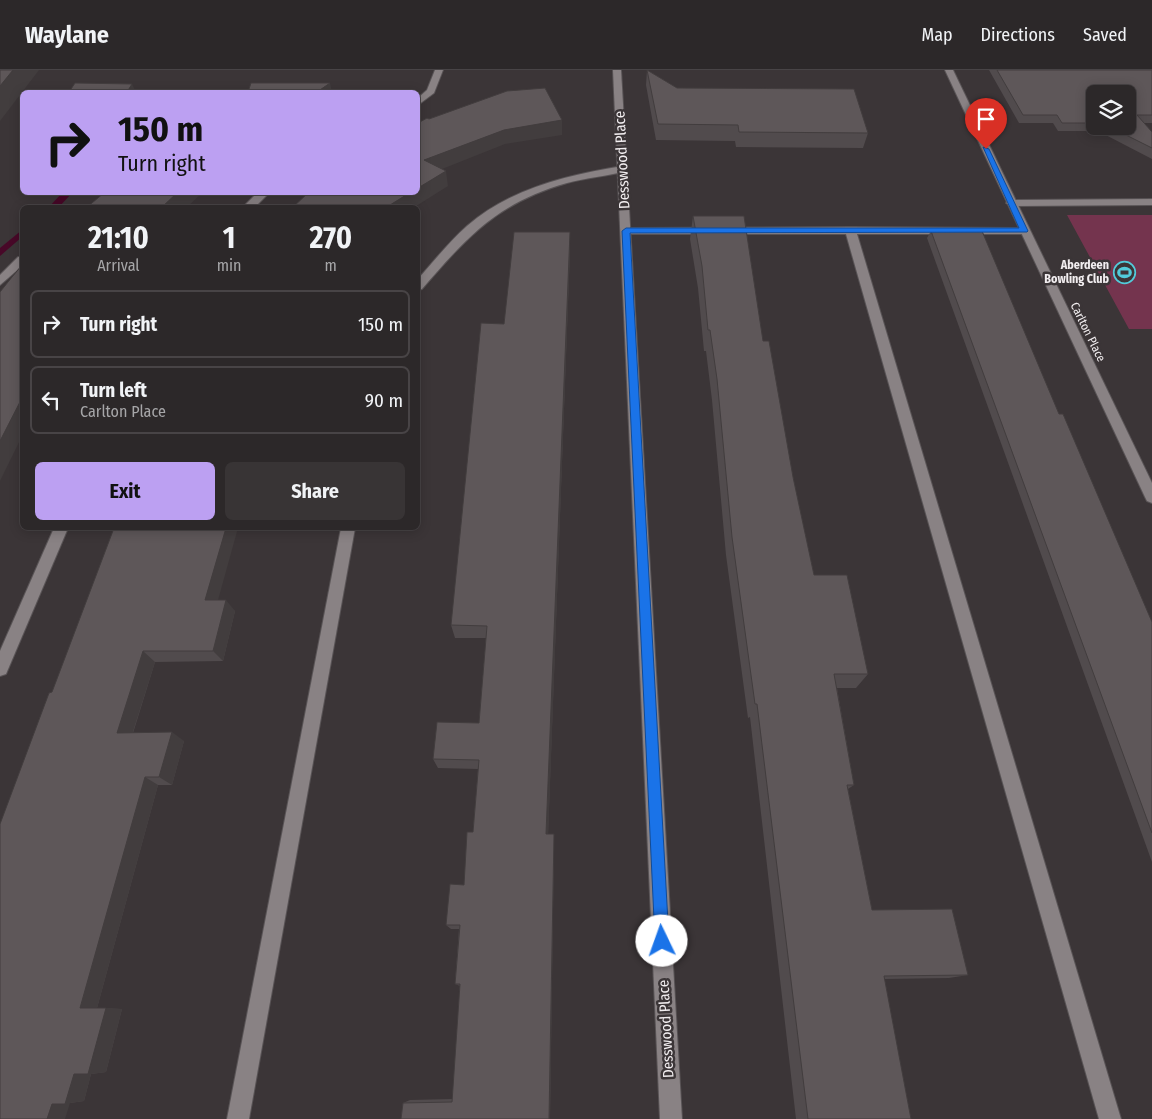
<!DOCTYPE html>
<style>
body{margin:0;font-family:"Fira Sans Condensed",sans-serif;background:#383435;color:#f1f3f6;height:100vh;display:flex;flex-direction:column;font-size:19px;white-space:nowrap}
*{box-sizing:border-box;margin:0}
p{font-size:16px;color:#a6a6a8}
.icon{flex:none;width:28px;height:28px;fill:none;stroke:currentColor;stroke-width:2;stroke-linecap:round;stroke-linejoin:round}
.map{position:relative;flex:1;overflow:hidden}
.drawer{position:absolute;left:20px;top:135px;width:400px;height:325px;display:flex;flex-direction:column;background:#2c2829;border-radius:8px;box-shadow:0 2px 12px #0003,0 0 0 1px #484446}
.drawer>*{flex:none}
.top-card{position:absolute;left:20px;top:20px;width:400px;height:105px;border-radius:8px;box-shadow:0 2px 12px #0003,0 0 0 1px #484446;background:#bca0f2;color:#111;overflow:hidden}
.buttons{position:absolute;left:1086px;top:15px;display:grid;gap:10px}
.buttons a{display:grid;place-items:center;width:50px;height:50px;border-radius:8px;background:#2c2829;box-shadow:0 2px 12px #0003,0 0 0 1px #484446;font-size:25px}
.pin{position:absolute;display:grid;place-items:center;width:42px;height:42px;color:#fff;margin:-51px -21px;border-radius:50% 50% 50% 0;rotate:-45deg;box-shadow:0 0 5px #0007}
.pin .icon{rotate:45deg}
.me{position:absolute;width:55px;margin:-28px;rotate:357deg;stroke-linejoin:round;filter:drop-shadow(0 0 4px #0008)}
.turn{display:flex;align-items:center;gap:18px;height:105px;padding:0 15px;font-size:22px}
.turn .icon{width:65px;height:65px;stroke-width:2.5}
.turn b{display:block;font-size:35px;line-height:42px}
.eta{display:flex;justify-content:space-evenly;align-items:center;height:85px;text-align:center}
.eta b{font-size:30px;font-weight:700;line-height:35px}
.primary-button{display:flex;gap:10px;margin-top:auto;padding:10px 15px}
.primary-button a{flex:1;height:58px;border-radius:8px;background:#bca0f2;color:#111;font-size:20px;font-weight:700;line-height:58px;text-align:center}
.primary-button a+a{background:#383435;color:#f1f3f6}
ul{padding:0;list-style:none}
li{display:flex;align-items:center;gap:15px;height:68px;margin:0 10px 8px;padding:0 5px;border:2px solid #484446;border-radius:8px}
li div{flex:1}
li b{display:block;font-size:19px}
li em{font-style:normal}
header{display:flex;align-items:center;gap:30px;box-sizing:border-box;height:70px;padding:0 25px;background:#2c2829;border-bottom:1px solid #484446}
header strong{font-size:24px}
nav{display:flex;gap:28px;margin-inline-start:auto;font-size:18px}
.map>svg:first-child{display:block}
</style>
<header>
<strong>Waylane</strong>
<nav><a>Map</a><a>Directions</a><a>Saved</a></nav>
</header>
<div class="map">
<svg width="1152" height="1049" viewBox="0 0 1152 1049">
<rect width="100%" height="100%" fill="#3b3537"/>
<polygon fill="#74344e" points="1067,145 1152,145 1152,259 1129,259"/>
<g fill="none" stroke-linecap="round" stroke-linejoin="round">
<g fill="#480828" fill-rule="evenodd">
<polygon points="63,122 73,122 58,138 48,138"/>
<polygon points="22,160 22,167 0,186 0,178"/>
</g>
<defs>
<g id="lane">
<path d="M623 96 627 97V101C607 106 586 108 567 113 497 133 468 166 422 219L418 220V209C434 191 449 172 467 156 511 118 568 105 623 96Z"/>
<polygon points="1152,129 1152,135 1011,136 1006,133 1011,130"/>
<polygon points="851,157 1024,158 1029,161 1024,164 857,164 1121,1049 1099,1049 846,164 626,164 621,161 626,158"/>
<polygon points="18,187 22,187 22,196 0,215 0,205"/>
<polygon points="341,458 355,458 249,1049 227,1049"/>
</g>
<g id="street">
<polygon points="435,0 443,0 434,23 418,35 418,28 427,20"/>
<polygon points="613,0 621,0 682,1049 660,1049"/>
<polygon points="945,0 953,0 1152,413 1152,433 1147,431 1145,427"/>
<polygon points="258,122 270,122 254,138 242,138"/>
<polygon points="54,458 68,458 6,604 0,606 0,581"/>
</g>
</defs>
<use href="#lane" stroke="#585355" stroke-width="2"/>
<use href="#street" stroke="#585355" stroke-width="2"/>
<use href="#lane" fill="#898284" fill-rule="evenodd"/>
<use href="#street" fill="#898284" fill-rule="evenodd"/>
</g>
<g fill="#514b4d" fill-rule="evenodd">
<polygon points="647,0 677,18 868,63 863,78 736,77 735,71 656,70 646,15"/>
<path d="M989 0H1152V53H1144L1152 62V89L1098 61H1058L1053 53H1019ZM1095 24 1128 56H1095Z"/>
<polygon points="693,146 763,271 814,505 868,604 856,618 837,618 854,715 848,719 872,840 968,905 949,908 884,909 911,1049 796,1049 750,647 748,648 726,485 712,330 706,281 704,281 698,218 690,169"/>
<polygon points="931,161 1059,344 1152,552 1152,792 927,168"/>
<polygon points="570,180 548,764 554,764 554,771 550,1049 401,1049 403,1033 410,1030 453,1029 460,916 455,914 459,859 451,859 446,855 464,815 473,762 478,699 438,698 433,689 479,653 486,568 455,568 451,555 504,254"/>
<polygon points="218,530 235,541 223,591 155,592 133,663 184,671 172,715 158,715 97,938 122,939 106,1002 91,1004 84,1031 70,1033 52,622"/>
</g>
<g fill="#423d3e">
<polygon points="13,0 39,0 0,51 0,16"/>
<polygon points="330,13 332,22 317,22"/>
<polygon points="132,14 136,22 127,22"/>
<polygon points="562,50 562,65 505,74 427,105 424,90 504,60"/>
<polygon points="446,101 448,116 413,138 388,138 390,135 411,122 418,122 418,118"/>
<polygon points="178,122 203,122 186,138 161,138"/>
<polygon points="570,162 570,180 548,770 546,764"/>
<polygon points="22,328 22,366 0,411 0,371"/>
<polygon points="226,458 238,458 215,541 205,530"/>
<polygon points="226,530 235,541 223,591 213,581"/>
<polygon points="143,581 155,592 130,671 117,663"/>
<polygon points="172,662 184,671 172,715 159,707"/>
<polygon points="145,707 158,715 97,938 80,938"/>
<polygon points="554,764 554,771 550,1049 549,1049"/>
<polygon points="106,938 122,939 106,1002 91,1004 84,1031 70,1033 65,1049 47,1049 52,1034 74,1004"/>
</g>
<g fill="#5e5759" stroke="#423d3e">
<polygon points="0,0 13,0 0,16"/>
<polygon points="647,0 677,18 854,19 868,63 739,62 738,55 658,54"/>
<polygon points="997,0 1152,0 1152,45 1137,45 1152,62 1152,78 1108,56 1128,56 1128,24 1095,24 1095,53 1062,53 1057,45 1023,45"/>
<polygon points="75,13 132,14 127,22 69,22"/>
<polygon points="251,13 330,13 317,22 248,22"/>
<polygon points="545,18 562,50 504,60 424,90 446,101 418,118 418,53 427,48 429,49 507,21"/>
<polygon points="105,122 178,122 161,138 86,138"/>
<polygon points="309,122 411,122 390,135 388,138 292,138"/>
<polygon points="693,146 744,146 763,271 769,271 793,407 814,505 847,505 868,604 834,604 854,715 847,715 872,840 952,839 968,905 884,906 911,1049 808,1049 757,634 755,634 732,467 717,309 710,260 708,260 702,196"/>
<polygon points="931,161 982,161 1059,344 1063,344 1152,552 1152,763"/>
<polygon points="514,162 570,162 546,764 554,764 549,1049 401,1049 403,1033 452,1032 460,914 455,914 460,855 446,855 448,834 450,814 464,815 467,762 473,762 479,690 433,689 437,652 479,653 487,556 451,555 481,253 504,254"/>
<polygon points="22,195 22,328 0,371 0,222 12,207"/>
<polygon points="114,458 226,458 205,530 226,530 213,581 143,581 117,663 172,662 159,707 145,707 80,938 106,938 88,1004 74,1004 65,1034 52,1034 47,1049 0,1049 0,754 49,623 52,622"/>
</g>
<polygon fill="#1a73e8" stroke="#114b97" points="983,77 989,79 1028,161 1027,162 630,163 669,871 667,876 662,879 657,876 655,871 622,161 626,158 1019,158"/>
<defs>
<symbol id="stadium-ring" viewBox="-11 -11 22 22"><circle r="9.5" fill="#3b3537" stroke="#52cbda" stroke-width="1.5"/><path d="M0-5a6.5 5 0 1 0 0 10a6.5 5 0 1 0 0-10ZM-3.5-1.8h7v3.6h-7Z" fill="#52cbda"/></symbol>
</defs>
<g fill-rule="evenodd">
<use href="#stadium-ring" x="1112" y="190" width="25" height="25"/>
</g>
<g text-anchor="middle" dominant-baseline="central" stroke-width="5" stroke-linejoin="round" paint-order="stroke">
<g font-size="12" font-weight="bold" fill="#f2eef0" stroke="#3b3537" text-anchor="end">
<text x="1109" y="195">Aberdeen<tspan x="1109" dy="14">Bowling Club</tspan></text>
</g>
<g font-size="12" fill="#f2eef0" stroke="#3b3537">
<text transform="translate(1088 262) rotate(64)">Carlton Place</text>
</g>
<g font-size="15" fill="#f2eef0" stroke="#3b3537">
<text transform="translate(622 90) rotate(-93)">Desswood Place</text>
<text transform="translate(666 959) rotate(-93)">Desswood Place</text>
</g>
</g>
</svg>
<div class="buttons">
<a><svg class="icon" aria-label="layers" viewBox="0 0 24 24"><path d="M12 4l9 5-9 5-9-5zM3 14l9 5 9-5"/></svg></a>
</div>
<div class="pin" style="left:986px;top:79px;background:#d93025"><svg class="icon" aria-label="arrive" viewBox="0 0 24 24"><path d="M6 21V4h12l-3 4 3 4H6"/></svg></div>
<svg class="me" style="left:662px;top:871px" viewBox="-20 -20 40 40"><circle r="19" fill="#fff"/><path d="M0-13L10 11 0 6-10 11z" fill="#1a73e8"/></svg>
<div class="top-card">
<div class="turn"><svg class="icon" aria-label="right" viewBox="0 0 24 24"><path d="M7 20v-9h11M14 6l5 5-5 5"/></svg><div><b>150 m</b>Turn right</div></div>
</div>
<section class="drawer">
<div class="eta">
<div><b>21:10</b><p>Arrival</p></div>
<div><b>1</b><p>min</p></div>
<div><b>270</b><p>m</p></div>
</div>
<ul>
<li><svg class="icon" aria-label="right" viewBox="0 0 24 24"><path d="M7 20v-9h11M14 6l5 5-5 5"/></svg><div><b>Turn right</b></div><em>150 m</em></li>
<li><svg class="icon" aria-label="left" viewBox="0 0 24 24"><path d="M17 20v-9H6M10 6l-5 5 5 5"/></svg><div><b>Turn left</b><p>Carlton Place</p></div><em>90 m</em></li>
</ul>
<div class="primary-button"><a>Exit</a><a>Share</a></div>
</section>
</div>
